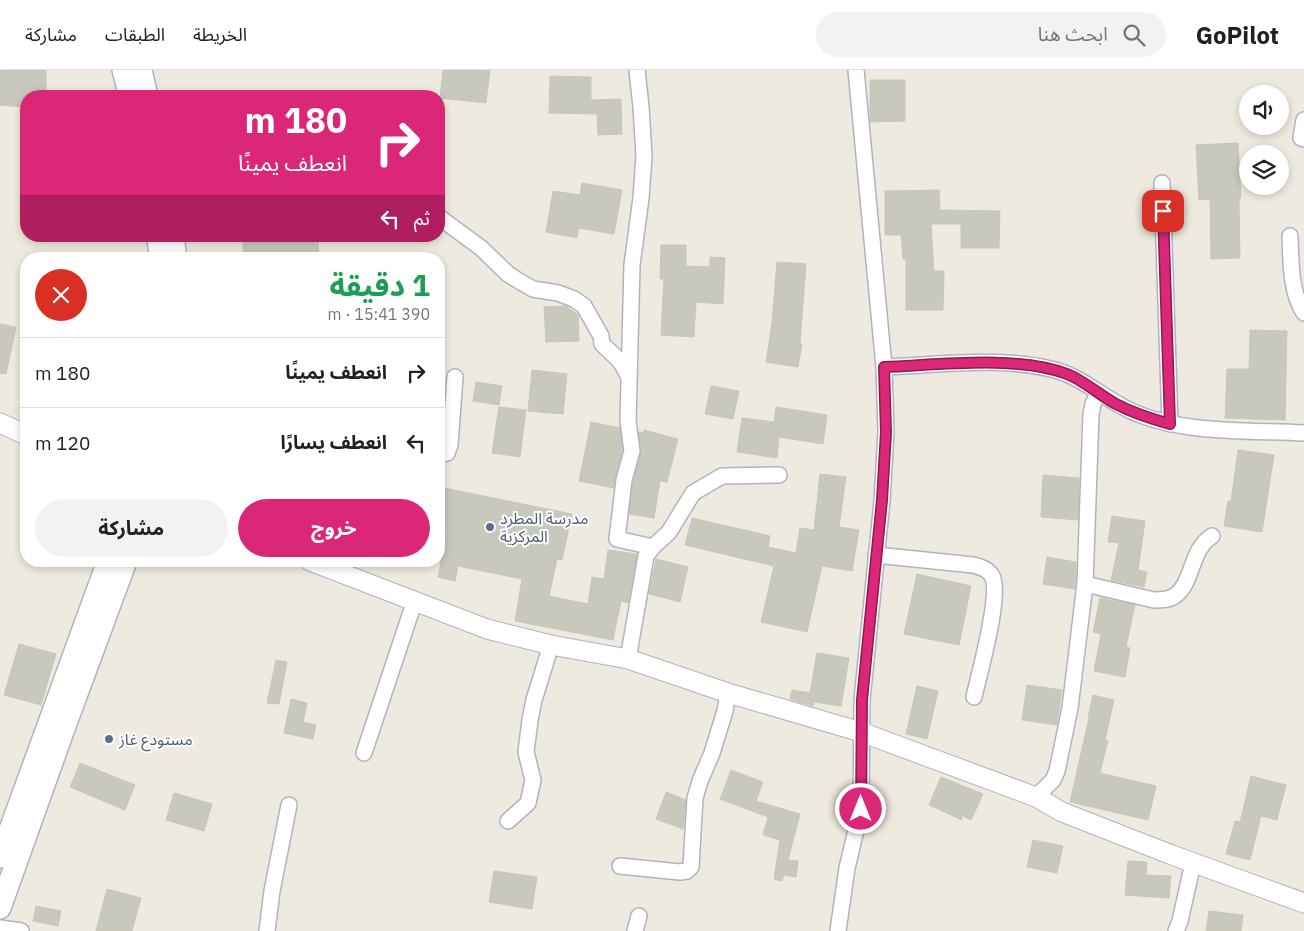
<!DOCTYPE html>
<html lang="ar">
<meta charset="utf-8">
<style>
body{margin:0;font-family:"IBM Plex Sans","Noto Sans Arabic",sans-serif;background:#f2f2f2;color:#202124;direction:rtl;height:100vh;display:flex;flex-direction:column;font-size:19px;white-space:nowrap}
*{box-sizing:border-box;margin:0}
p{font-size:16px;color:#757577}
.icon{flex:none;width:28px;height:28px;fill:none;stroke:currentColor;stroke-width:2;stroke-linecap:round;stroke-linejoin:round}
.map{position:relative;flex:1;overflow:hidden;direction:ltr}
.drawer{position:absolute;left:20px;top:182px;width:425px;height:315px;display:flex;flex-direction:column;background:#fff;border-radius:20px;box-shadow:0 2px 8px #0003;direction:rtl}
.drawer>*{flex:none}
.guide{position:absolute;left:20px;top:20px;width:425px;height:152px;border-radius:20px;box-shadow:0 2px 8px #0003;direction:rtl;background:#db2777;color:#fff;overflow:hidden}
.tools{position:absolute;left:1239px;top:15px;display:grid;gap:10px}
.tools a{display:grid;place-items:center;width:50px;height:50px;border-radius:50%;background:#fff;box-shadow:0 2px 8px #0003;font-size:25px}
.pin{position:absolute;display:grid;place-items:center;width:42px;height:42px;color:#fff;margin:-21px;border-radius:10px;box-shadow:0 2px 8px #0006}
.me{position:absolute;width:55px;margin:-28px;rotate:0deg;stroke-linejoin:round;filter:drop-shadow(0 0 4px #0008)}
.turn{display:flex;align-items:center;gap:18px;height:105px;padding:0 15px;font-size:22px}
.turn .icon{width:65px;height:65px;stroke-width:2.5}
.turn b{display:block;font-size:35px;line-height:42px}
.then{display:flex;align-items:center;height:48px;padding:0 15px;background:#0003;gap:10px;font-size:19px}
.round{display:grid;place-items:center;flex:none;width:52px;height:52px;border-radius:26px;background:#f2f2f2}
.overview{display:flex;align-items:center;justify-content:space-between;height:85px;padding:0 15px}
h1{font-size:30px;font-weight:700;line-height:38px;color:#1e9e55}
.button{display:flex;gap:10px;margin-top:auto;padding:10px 15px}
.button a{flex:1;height:58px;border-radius:30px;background:#db2777;color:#fff;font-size:20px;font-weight:700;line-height:58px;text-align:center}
.button a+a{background:#f2f2f2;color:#202124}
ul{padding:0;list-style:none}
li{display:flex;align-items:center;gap:15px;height:70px;padding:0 15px;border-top:1px solid #e0e0e0}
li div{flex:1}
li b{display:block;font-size:19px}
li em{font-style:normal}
header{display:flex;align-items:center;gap:30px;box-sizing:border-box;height:70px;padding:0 25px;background:#fff;border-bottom:1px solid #e0e0e0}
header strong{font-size:24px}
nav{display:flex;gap:28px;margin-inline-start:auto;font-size:18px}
.search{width:350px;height:45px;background:#f2f2f2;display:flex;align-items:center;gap:12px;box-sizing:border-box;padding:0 18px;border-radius:28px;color:#757577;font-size:19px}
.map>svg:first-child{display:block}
</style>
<header>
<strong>GoPilot</strong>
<div class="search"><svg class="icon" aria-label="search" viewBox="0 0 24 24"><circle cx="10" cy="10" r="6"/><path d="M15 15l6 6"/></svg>ابحث هنا</div>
<nav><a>الخريطة</a><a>الطبقات</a><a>مشاركة</a></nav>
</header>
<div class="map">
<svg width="1304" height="861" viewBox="0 0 1304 861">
<rect width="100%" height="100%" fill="#eeeadf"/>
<g fill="#c9c8bd" stroke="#cac6b8">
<polygon points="0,0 46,0 46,26 26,26 26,37 0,35"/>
<polygon points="443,0 490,0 486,33 440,28"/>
<polygon points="550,6 591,7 591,30 621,29 622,64 598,65 597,44 549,43"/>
<polygon points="870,10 905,10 905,51 870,52"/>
<polygon points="1238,73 1241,128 1239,128 1240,188 1211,189 1210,129 1199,130 1196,75"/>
<polygon points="582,113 622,120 614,164 579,158 577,168 546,162 553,121 580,125"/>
<polygon points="939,120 940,140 1000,141 999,178 961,178 961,154 931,154 934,201 944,201 943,240 906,240 906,189 903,189 901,165 885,165 885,121"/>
<polygon points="243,166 318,166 319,189 243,189"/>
<polygon points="661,175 686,175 686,196 710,197 710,187 725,188 723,234 696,232 694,267 661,265 664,209 660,209"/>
<polygon points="777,192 806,194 800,273 802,274 798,297 766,292 772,253"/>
<polygon points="566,236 578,245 579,271 546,272 544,237"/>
<polygon points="0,254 16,257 6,304 0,303"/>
<polygon points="1250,260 1287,261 1285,350 1225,348 1227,299 1249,299"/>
<polygon points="532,300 567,304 563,344 528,341"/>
<polygon points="476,312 502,316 499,335 473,331"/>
<polygon points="711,316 739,321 733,349 705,344"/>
<polygon points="499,337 526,340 520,387 492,383"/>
<polygon points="776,337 827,345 823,374 779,367 777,388 737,382 742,348 774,352"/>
<polygon points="591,352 620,358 622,380 614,418 579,411"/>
<polygon points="644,360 678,369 667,412 660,411 654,448 629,444 633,412 641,383 639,362 644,363"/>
<polygon points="1238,380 1274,385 1262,462 1224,456 1228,431 1231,431"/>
<polygon points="820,404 846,407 839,457 859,460 852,501 822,496 807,562 761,552 774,496 685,475 692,448 770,466 768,477 796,483 800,458 814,460"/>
<polygon points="1043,405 1079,408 1078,450 1041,447"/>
<polygon points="444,418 572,444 562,490 557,489 549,526 588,534 592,507 604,509 608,480 637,484 628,533 621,531 613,570 515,551 522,509 458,496 455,511 438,507 446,465 439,463 439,443"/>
<polygon points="1112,446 1145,451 1138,500 1147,502 1144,517 1111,510 1119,473 1108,472"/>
<polygon points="1047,487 1076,492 1075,519 1043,514"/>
<polygon points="656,489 688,497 680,532 649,524"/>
<polygon points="917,504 971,516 959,575 904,564"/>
<polygon points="1100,528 1135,535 1126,577 1130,578 1125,607 1094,601 1101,564 1093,562"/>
<polygon points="19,574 56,584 41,635 4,625"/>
<polygon points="817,583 849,588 841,636 814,632 813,636 790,629 792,620 810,623"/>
<polygon points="276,590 287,592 279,634 267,633"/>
<polygon points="1027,615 1062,620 1057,655 1022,650"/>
<polygon points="917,616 938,621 927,669 906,664"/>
<polygon points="1093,625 1114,630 1105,670 1108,670 1100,703 1156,716 1148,750 1070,732 1089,648 1088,648"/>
<polygon points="291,629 307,633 303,652 316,655 313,669 284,663"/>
<polygon points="80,693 135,715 125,740 70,717"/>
<polygon points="731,700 763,712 756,731 800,744 788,790 798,791 796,807 784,805 782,811 774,809 780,770 763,765 768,747 720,729"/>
<polygon points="1251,706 1286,715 1277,750 1261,746 1250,790 1226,784 1235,751 1240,752"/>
<polygon points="941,707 983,724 971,750 961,745 962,750 929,735"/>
<polygon points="666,722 686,730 683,759 656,749"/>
<polygon points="174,723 212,734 204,761 166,750"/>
<polygon points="1033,770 1063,776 1057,803 1027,797"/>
<polygon points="1128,791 1147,792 1146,805 1171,806 1169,828 1125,825"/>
<polygon points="494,801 537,807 532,839 489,832"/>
<polygon points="107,819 141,828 132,861 96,861"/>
<polygon points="36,836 61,841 58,856 33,851"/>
<polygon points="1209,841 1243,845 1241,861 1206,861"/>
</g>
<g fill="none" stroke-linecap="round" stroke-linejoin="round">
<defs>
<g id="minor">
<polyline points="637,0 641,37 644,86 641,128 632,195 628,351 632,381 624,410 617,469 653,477"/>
<polyline points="1304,50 1301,68 1304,69"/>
<polyline points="1162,113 1170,354"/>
<polyline points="439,147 481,178 508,204 519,211 533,219 558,223 574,229 584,236 601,266 602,274 620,291 629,307"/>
<path d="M1290 166C1291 191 1290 221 1304 243"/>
<path d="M884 297C939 295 1001 286 1055 300 1083 307 1109 333 1138 344 1187 364 1252 360 1304 363"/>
<polyline points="439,385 447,383 450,375 455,307"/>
<path d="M876 485 973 495C981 497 988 499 992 506 1002 524 979 604 974 627"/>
<path d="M1085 514 1154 530C1161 530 1170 530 1176 525 1194 510 1190 480 1212 466"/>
<polyline points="628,589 646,486 653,477 669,462 693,423 722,406 779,405"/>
<polyline points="364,683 415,530"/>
<polyline points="1036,727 1053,710 1057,701 1070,638 1085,514 1091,344 1093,334 1098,323"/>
<polyline points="508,751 528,733 533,710 526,682 530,650 534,630 551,575"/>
<polyline points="620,796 680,802 687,801 691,797 695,728 700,711 712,683 725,641 728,623"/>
<polyline points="0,858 21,861"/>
<polyline points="267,861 272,821 289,735"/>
<polyline points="635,861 639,846"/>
<polyline points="838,861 847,798 861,739 862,630 882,431 886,362 884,297 856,0"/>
<polyline points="1176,861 1180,851 1193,793"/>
</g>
<g id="tertiary">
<polyline points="0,353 26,365"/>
<polyline points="310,491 487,559 551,575 628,589 728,623 861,662 1036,727 1062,742 1172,785 1304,833"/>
</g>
<g id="secondary">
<polyline points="123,0 130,26"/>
<polyline points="141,0 147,26"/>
<polyline points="158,166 160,189"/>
<polyline points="173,166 176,189"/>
<polyline points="0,787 108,491"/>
<polyline points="0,838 65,656 126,491"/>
</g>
</defs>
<use href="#minor" stroke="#b2b2c0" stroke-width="18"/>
<use href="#tertiary" stroke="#b2b2c0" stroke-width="21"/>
<use href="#secondary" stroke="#b2b2c0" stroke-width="24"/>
<use href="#minor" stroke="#fff" stroke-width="15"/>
<use href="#tertiary" stroke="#fff" stroke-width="19"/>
<use href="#secondary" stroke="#fff" stroke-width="21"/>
</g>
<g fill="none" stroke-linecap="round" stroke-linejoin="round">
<defs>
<path id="route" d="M861 739 862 630 882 430 886 362 884 297C938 295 1017 285 1067 304 1083 310 1101 326 1116 334 1133 343 1152 349 1170 354L1163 141"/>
</defs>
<use href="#route" stroke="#8e194d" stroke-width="12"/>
<use href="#route" stroke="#db2777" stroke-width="9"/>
</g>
<g fill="#5c6f8a" stroke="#fff" stroke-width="2">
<circle cx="490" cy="457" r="5"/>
<circle cx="109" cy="669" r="5"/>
</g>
<g text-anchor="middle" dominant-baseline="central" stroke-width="4" stroke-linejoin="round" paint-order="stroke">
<g font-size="16" fill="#4e5e75" stroke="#fff" text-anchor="start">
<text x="500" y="448">مدرسة المطرد<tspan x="500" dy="18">المركزية</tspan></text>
<text x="119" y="669">مستودع غاز</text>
</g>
</g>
</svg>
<div class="tools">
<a><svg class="icon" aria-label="sound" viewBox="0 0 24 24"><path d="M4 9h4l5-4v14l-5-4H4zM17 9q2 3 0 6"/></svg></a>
<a><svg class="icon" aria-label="layers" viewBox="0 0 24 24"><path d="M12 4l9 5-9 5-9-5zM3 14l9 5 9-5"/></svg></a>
</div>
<div class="pin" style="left:1163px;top:141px;background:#d93025"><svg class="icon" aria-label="arrive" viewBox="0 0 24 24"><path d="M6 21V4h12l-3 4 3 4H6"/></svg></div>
<svg class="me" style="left:861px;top:739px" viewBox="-20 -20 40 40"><circle r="17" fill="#db2777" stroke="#fff" stroke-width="3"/><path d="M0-11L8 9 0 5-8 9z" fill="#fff"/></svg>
<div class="guide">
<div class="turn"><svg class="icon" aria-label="right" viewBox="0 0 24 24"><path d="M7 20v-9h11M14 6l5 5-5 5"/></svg><div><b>180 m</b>انعطف يمينًا</div></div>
<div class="then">ثم<svg class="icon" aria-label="left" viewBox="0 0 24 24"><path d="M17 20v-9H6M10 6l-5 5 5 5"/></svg></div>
</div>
<section class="drawer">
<div class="overview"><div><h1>1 دقيقة</h1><p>390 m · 15:41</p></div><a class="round" style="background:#d93025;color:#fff"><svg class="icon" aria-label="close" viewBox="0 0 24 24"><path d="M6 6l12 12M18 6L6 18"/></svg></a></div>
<ul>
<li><svg class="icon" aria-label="right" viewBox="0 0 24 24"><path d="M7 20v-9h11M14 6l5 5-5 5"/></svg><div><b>انعطف يمينًا</b></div><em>180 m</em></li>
<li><svg class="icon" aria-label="left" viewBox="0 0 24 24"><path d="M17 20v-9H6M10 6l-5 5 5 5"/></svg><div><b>انعطف يسارًا</b></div><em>120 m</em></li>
</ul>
<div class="button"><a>خروج</a><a>مشاركة</a></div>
</section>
</div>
